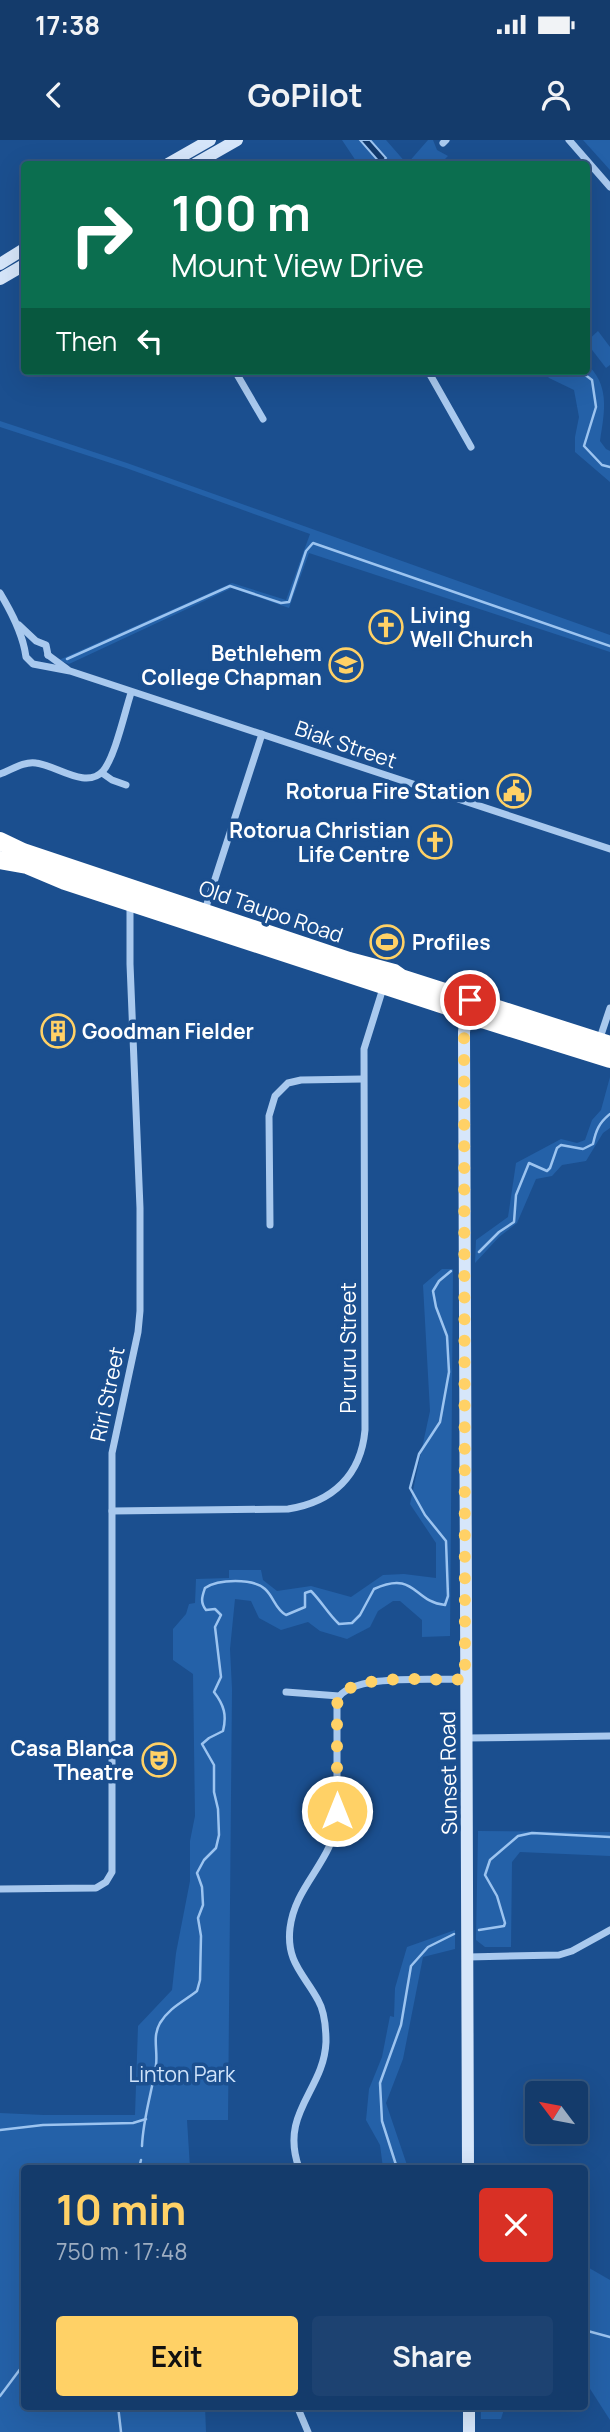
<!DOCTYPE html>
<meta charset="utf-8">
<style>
body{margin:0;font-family:Manrope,sans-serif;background:#1d4271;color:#f1f3f6;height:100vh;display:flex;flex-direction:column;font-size:26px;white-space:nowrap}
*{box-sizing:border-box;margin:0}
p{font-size:23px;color:#9dadc1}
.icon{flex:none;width:38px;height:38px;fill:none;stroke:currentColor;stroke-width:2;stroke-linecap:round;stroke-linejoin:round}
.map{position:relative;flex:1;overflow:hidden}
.sheet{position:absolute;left:21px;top:2025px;width:567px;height:245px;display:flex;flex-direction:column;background:#143b6b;border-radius:7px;box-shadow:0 7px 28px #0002,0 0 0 2px #33557e}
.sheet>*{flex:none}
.banner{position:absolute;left:21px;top:21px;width:569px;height:214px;border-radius:7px;box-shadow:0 7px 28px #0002,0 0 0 2px #33557e;background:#0b6e4f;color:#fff;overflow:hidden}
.needle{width:46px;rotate:302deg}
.buttons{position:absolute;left:525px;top:1941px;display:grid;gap:14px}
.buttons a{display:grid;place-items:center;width:63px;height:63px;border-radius:7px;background:#143b6b;box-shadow:0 7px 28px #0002,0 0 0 2px #33557e;font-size:35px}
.pin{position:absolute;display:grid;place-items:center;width:60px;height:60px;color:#fff;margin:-30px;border:4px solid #fff;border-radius:50%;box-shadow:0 2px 7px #0007}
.me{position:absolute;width:77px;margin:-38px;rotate:0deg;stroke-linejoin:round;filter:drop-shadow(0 0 5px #0008)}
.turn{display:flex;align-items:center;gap:24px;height:147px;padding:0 35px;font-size:32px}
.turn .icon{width:91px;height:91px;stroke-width:2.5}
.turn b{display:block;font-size:49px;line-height:60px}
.then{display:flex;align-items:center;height:66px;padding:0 35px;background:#0003;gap:14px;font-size:26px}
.round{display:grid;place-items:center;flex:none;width:74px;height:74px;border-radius:7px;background:#1d4271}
.head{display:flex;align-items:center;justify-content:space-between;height:119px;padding:0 35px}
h1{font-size:42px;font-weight:700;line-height:52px;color:#ffd166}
.primary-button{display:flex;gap:14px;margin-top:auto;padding:14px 35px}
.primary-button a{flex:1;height:80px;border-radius:7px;background:#ffd166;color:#111;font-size:28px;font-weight:700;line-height:80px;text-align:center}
.primary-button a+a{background:#1d4271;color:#f1f3f6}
.status{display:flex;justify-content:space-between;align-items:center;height:49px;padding:0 35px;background:#143b6b;direction:ltr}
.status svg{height:19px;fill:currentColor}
header{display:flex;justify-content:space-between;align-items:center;height:91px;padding:0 35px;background:#143b6b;font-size:32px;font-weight:700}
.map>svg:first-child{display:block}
</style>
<div class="status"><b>17:38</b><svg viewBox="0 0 49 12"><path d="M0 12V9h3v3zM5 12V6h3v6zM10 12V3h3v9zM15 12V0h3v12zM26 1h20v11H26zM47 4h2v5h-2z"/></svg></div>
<header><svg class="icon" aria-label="back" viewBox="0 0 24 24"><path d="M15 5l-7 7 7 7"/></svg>GoPilot<svg class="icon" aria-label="person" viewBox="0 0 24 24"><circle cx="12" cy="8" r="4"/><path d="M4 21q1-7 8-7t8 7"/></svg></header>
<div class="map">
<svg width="610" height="2292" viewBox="0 0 610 2292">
<rect width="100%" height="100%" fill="#1b4f8f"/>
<g fill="#2461a8">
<polygon points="342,0 386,0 407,24 428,0 433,0 437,10 448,16 440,24 358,24"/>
<polygon points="583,0 610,0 610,30"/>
<polygon points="598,191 610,207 610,225 606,228 586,202"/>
<path d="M586 223C610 245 605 270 600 301L606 309 610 311V342L575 312V297L579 277 574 250 549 238 543 231H586Z"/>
<polygon points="0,281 127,323 610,495 610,512 309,413 289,468 232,448 69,524 59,520 232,443 286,460 310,394 126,328 0,287"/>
<polygon points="610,937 610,988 603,993 586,1021 562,1025 552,1036 536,1039 517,1083 499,1097 475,1123 476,1100 508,1077 516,1023 561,999 577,1003 585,1000 592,980 601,970"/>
<polygon points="442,1129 453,1129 450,1496 422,1497 422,1480 400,1461 393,1461 378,1471 370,1487 347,1499 320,1491 308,1482 281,1490 259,1478 251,1461 235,1459 230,1509 232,1549 228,1980 187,1980 190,2028 24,2028 24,2266 205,2266 206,2292 0,2292 0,1973 44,1975 135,1975 138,1886 172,1850 176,1813 190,1741 190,1701 195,1676 193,1534 173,1520 173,1489 186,1474 189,1464 195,1463 196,1439 229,1438 229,1430 261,1430 263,1440 277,1451 311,1446 351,1457 383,1435 404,1434 436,1438 436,1403 410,1364 430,1271 423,1145"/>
<polygon points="478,1691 610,1692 610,1716 520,1712 512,1722 511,1807 485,1807 476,1800"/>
<polygon points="455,1790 455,1809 423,1817 403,1919 386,1963 408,2028 383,2028 380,2005 366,1980 369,1949 382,1917 390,1876 394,1877 395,1848 407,1807"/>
<polygon points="584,2125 610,2140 610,2280 585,2241"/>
<polygon points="481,2266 505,2266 501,2279 481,2279"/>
</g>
<polygon fill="#123a6d" stroke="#9cc4f0" stroke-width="2" points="360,0 370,0 386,18 381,24"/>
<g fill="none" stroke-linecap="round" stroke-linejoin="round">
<g stroke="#9cc4f0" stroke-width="2.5">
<polyline points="580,231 592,240 596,267 584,306 602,325 610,327"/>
<polyline points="67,519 230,446 281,463 289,462 306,411 313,403 610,506"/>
<path d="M479 1112 499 1092 514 1082 516 1055 529 1023 547 1031 550 1028 557 1008 561 1005 583 1009 593 1004C596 990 599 983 610 974"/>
<polyline points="479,1790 504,1786 505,1783 497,1756 485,1735 490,1720 518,1696 532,1693 610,1697"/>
<polyline points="0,1990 43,1985 133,1983 146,1979"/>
<path d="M142 2006C143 1978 152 1952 156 1925 158 1910 152 1897 160 1883 170 1867 183 1862 197 1851L200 1840 201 1796 198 1778 203 1765 202 1747 197 1733 204 1720 216 1708 219 1695 218 1669 214 1652V1625L202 1604 209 1598 223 1591C227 1575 224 1565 214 1552L221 1537 215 1487 221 1475 215 1469 206 1470C200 1462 202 1457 205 1448 218 1439 253 1438 265 1449 274 1457 275 1469 286 1475L305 1467V1453L311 1451C322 1462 328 1474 339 1484L352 1483 360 1475 374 1449C416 1430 413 1462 445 1465L448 1456 446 1401 425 1375 410 1348 419 1314 440 1282 449 1232 447 1196 436 1167 433 1151 439 1141 451 1131"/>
<polyline points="139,2028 141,2020"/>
<polyline points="397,2028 382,1981 380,1943 401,1885 411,1826 428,1807 454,1794"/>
<polyline points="584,2190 610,2197"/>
<polyline points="0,2256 24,2224"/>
<polyline points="118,2266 121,2292"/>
</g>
<g stroke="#a9c9ee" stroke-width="7">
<polyline points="569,0 610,47"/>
<polyline points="443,3 446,0"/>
<polyline points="235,231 263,279"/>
<polyline points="428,231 471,307"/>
<path d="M0 453C12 473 23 494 26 517L33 524 70 531 610 709"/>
<polyline points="19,485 36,501 46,505 48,515"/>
<polyline points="48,515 67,529"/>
<polyline points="102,633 112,640 126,645"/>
<path d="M0 634C11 630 24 621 36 623 56 625 86 650 103 631 115 617 125 571 131 553"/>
<polyline points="204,773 262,594"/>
<polyline points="599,901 610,868"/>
<polyline points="270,1085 269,976 275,956 288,943 301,940 363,939"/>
<path d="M112 1371 288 1369C333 1362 361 1335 365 1290L364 909 384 845"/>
<polyline points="286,1552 339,1556"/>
<polyline points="467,1598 610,1596"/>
<polyline points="0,1749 96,1748 106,1742 112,1732 112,1313 138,1192 140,1171 140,1068 130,824 130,764"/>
<polyline points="468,1817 559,1815 572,1811 610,1790"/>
<path d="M299 2028C279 1972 324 1951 326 1902 326 1888 325 1872 318 1860 304 1834 286 1822 290 1788 294 1755 316 1735 329 1707 334 1695 335 1683 337 1671V1560C350 1532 438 1541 465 1539"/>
<polyline points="297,2266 308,2292"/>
</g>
<g stroke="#d6e6fa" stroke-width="12">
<polyline points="168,24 210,0"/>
<polyline points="195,24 237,0"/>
<polyline points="0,124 24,109"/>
<polyline points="0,139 24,125"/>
<polyline points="467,867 464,892 468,2028"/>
<polyline points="469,2266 469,2292"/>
</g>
<g stroke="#fff" stroke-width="18">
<polyline points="0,701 23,712 349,821 394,833 401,838 610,905"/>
<polyline points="0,720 27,725 65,741 450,867 485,880 610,919"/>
</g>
</g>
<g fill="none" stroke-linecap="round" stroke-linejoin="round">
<path stroke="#ffd166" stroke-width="12" stroke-dasharray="0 21.6" d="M337 1671V1564L342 1552C378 1532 426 1542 465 1539L464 880 470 860"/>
</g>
<defs>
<symbol id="church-ring" viewBox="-11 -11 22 22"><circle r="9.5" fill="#1b4f8f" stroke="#ffd166" stroke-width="1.5"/><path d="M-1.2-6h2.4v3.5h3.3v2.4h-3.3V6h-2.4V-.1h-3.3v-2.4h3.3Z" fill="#ffd166"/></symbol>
<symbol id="school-ring" viewBox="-11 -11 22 22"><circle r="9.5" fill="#1b4f8f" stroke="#ffd166" stroke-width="1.5"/><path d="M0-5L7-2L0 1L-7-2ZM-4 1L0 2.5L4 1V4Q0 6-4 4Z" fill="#ffd166"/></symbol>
<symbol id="civic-ring" viewBox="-11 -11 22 22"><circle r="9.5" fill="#1b4f8f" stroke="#ffd166" stroke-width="1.5"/><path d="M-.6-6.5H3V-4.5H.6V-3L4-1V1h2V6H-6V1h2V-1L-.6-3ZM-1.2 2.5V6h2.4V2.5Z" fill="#ffd166"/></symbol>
<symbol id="stadium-ring" viewBox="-11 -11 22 22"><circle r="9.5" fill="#1b4f8f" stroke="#ffd166" stroke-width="1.5"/><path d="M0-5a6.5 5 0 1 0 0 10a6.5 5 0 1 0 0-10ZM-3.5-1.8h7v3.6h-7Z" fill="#ffd166"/></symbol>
<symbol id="building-ring" viewBox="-11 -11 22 22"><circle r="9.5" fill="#1b4f8f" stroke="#ffd166" stroke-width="1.5"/><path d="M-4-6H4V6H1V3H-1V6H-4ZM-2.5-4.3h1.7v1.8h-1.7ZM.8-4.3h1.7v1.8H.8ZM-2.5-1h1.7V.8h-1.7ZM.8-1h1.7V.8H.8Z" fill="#ffd166"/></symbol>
<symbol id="theatre-ring" viewBox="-11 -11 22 22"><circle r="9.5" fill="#1b4f8f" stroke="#ffd166" stroke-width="1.5"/><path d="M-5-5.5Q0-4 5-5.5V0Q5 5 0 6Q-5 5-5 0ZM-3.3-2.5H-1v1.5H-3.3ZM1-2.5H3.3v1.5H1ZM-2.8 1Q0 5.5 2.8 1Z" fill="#ffd166"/></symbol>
</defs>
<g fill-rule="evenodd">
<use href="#church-ring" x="367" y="468" width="38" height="38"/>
<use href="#school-ring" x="327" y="506" width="38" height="38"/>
<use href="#civic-ring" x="495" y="632" width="38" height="38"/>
<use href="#church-ring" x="416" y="683" width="38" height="38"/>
<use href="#stadium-ring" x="368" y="783" width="38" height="38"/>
<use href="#building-ring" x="39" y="872" width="38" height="38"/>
<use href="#theatre-ring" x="140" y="1601" width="38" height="38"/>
</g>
<g text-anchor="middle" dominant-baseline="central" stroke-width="7" stroke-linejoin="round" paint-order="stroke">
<g font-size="21" font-weight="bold" fill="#fff" stroke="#1b4f8f" text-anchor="end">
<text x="410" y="475" text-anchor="start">Living<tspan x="410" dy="24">Well Church</tspan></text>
<text x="322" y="513">Bethlehem<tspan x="322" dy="24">College Chapman</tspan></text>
<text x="490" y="651">Rotorua Fire Station</text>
<text x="410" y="690">Rotorua Christian<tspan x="410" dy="24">Life Centre</tspan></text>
<text x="412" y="802" text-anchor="start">Profiles</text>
<text x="82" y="891" text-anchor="start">Goodman Fielder</text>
<text x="134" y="1608">Casa Blanca<tspan x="134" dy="24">Theatre</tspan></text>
</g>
<g font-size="21" fill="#fff" stroke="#1b4f8f">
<text transform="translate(346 604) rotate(19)">Biak Street</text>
<text transform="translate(271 771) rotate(19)">Old Taupo Road</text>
<text transform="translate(348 1208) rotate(-90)">Pururu Street</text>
<text transform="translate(107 1254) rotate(-78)">Riri Street</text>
<text transform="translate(448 1633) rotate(-91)">Sunset Road</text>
</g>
<g font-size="21" fill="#cfe3fa" stroke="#1b4f8f">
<text x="182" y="1934">Linton Park</text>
</g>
</g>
</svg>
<div class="buttons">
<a><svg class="needle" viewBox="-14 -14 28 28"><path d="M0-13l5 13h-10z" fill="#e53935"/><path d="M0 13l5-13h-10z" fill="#9dadc1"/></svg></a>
</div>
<div class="pin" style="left:470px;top:860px;background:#d93025"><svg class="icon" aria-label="arrive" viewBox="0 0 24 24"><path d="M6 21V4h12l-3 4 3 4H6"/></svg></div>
<svg class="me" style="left:337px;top:1671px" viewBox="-20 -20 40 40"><circle r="17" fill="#ffd166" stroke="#fff" stroke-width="3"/><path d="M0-11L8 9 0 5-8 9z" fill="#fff"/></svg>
<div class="banner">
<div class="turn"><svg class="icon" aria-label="right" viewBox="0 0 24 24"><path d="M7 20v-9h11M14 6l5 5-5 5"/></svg><div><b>100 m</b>Mount View Drive</div></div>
<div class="then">Then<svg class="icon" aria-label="left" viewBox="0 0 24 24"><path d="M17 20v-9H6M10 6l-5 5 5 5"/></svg></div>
</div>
<section class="sheet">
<div class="head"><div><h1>10 min</h1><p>750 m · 17:48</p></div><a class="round" style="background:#d93025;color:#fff"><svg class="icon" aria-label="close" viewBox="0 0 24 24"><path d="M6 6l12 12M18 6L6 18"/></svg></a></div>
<div class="primary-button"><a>Exit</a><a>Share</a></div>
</section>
</div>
